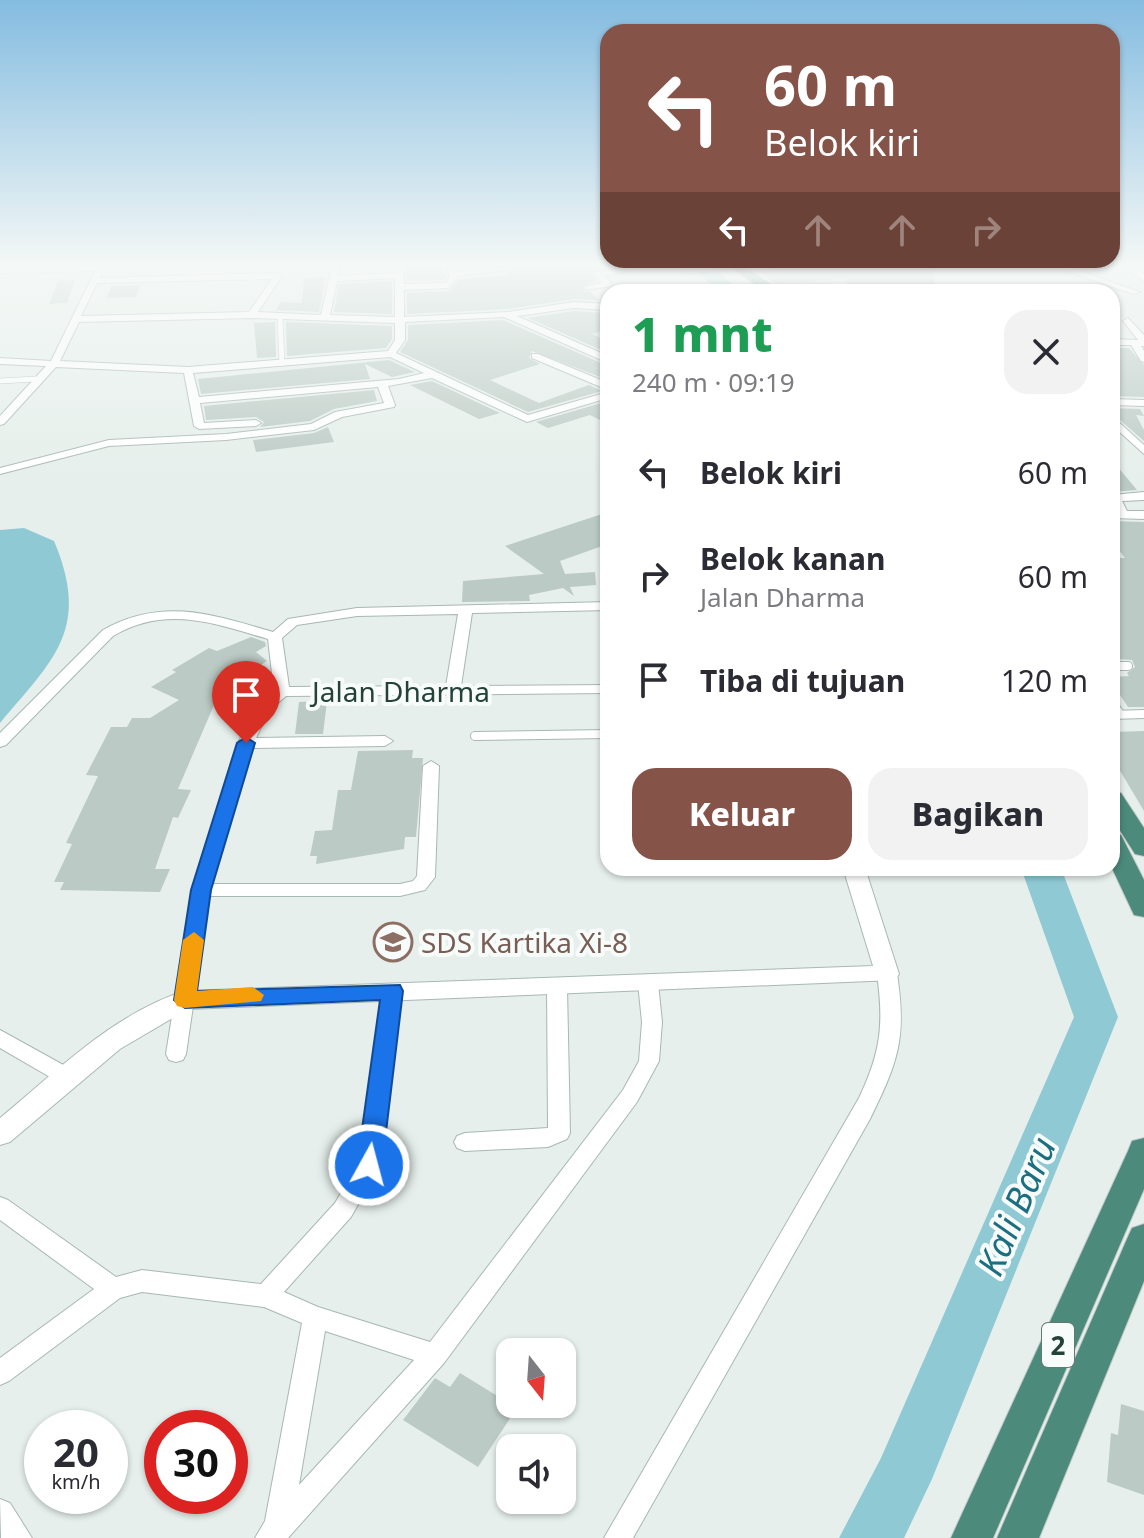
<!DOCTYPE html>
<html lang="id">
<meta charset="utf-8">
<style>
body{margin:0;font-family:"Noto Sans",sans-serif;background:#f2f2f3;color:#2b2b33;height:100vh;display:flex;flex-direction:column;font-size:30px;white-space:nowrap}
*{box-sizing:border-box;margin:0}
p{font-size:26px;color:#7c7c81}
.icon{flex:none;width:44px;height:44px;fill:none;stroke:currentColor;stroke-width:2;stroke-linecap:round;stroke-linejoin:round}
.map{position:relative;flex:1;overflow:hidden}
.drawer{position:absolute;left:600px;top:284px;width:520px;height:592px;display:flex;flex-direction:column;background:#fff;border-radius:24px;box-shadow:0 2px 6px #0004}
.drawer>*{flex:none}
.hud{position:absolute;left:600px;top:24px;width:520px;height:244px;border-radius:24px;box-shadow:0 2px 6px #0004;background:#855347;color:#fff;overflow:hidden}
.needle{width:52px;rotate:163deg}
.tools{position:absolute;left:496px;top:1338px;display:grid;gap:16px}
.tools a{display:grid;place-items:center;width:80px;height:80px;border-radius:16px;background:#fff;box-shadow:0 2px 6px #0004;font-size:40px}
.speed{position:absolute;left:24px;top:1410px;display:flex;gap:16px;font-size:40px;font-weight:700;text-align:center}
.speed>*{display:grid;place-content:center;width:104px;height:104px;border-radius:50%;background:#fff;box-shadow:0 2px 6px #0004;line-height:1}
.speed small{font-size:20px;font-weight:400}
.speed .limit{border:12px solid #d22;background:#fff;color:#111}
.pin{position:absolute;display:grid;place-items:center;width:68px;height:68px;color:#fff;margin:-82px -34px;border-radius:50% 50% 50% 0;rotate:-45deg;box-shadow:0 0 8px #0007}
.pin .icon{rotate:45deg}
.me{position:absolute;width:88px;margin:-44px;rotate:7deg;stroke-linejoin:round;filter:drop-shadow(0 0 6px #0008)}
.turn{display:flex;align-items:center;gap:28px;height:168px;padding:0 32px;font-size:36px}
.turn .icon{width:104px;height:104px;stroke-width:2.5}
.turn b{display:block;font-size:56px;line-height:68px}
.lanes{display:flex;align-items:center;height:76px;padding:0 32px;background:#0003;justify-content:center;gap:40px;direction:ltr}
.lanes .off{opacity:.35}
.round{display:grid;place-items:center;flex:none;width:84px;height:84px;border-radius:24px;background:#f2f2f3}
.summary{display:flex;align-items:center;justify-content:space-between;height:136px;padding:0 32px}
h1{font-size:48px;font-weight:800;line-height:60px;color:#1e9e55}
.action{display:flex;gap:16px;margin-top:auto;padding:16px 32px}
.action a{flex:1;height:92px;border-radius:24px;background:#855347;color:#fff;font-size:32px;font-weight:800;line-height:92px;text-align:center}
.action a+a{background:#f2f2f3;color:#2b2b33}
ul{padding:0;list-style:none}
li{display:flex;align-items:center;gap:24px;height:104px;padding:0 32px}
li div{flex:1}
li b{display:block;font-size:30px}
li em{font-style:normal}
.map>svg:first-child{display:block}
</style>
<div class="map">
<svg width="1144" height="1538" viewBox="0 0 1144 1538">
<rect width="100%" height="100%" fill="#e6efeb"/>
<path fill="#8ec9d4" d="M24 528 54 541C91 629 54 659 0 723V530Z"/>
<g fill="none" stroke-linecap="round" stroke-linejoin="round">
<g fill="#8ec9d4" fill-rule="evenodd">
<polygon points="692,266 712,266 740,292 719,292"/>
<polygon points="1021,868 1061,868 1118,1017 932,1479 904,1538 839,1538 881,1458 1074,1017"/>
</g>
</g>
<g fill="#bbcac4">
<polygon points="406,266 437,266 447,276 444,280 407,281"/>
<polygon points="545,266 600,266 603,268 591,273 596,281 583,286 584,292 590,292 599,300 574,299 508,309 407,314 407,293 449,291 459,279 509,275 507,273"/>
<polygon points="765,266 931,266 935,284 924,284 929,292 899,292 897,289 814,292 845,289 849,283 844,279 776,284 759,272 772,271"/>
<polygon points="326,277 319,312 276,310 281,302 302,303 304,278"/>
<polygon points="75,280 67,303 49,304 58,281"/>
<polygon points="392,281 392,314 334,312 339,284"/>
<polygon points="140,285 136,297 107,298 111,286"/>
<polygon points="574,311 608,313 608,329 592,334 608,341 608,353 528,318"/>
<polygon points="503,320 608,366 608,380 532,351 529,358 540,364 490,380 539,403 589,385 602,391 528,412 400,352 408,340 408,325"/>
<polygon points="275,322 276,357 257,358 254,323"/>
<polygon points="286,322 392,326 392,339 386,348 287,356"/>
<polygon points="1112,348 1129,348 1144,365 1144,397 1112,396"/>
<polygon points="389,360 415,372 392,377 365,364 370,379 201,394 198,379"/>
<polygon points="432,381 500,413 479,419 410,385"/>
<polygon points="374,390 377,401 334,409 310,421 260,427 264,422 256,417 206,420 204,406"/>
<polygon points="608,401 608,424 590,415 548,428 536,422"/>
<polygon points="1112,408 1140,409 1144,416 1136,415 1144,430 1144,441 1112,413"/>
<polygon points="328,427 334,442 256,452 253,440 314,433"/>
<polygon points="1112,460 1137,490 1112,492"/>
<polygon points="608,512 608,544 560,561 565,574 595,572 596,585 570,587 574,596 563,588 529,595 530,601 462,602 463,581 544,574 505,546"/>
<polygon points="1112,521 1144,522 1144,707 1128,707 1112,683 1112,677 1129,676 1127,673 1135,667 1132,660 1117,659 1112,652 1112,558 1125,558 1112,541"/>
<polygon points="251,637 265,642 266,646 256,652 267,661 245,675 254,679 214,705 178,789 191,790 178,818 173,817 155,869 170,869 160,892 60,890 64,882 54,882 72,844 66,843 98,776 86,775 111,727 127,727 132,718 150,718 179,700 151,687 176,672 172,670 209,648 217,651"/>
<polygon points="327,701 323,734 295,734 299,702"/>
<polygon points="1144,731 1144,811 1119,769 1112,770 1112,732"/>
<polygon points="413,750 412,758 423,758 416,837 405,837 404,849 316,864 317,856 310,856 315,831 332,830 338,790 351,790 358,751"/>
<polygon points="460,1373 517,1408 478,1467 403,1420 435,1378 450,1387"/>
<polygon points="1121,1404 1144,1411 1144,1495 1107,1482 1111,1433 1118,1435"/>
</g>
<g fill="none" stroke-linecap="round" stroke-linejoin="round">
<defs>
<g id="service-far1">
<polyline points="772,290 844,284"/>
<polyline points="280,317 282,363"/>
<polyline points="0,381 36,379"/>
</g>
<g id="service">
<polyline points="1112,666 1128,666"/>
<polyline points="1112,702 1120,714"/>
<polyline points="1112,715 1144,714"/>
<polyline points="475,736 608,734"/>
</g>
<g id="minor">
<path d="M105 266 99 278 278 273 282 276 258 312 321 315 332 266H340L338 276 395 273V266H403L404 284 446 283 450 276 447 266H455L457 271 542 266 458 276 449 288 404 290V317L508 312 574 302 608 304V310L574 308 517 316 608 356V363L504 317 405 322V340L396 353 528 415 608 392V398L527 422 432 378 388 386 395 405 394 407 342 417 314 430 226 440 109 446 0 474V468L109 440 226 434 311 424 335 412 384 403 378 387 200 403 204 423 256 420 261 423 256 426 199 429 194 426 184 373 56 367 4 424 0 425V416L46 366 0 364V358L51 361 95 271 0 273V267ZM395 278V317L330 315 337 281ZM272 279 249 312 81 316 97 283ZM252 318 395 323V340L388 351 188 367 60 361 79 322ZM390 357 424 373 399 379 199 397 193 373Z"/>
<polygon points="617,266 625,266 629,271 605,276 612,284 611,286 586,290 586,286 602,283 594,274 595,272 619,269"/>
<polygon points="676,266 689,268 727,266 729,268 687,274"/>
<polygon points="1052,266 1065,266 1140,292 1133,294"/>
<polygon points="1122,266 1132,266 1144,274 1144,281"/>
<polygon points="1075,285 1088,290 1089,292 1072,290 1072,286"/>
<polygon points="1128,318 1144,335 1144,346 1141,346 1144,351 1144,362 1141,361 1131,345 1112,345 1112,339 1138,340 1123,321"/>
<polygon points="532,354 538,354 608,383 608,390 532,358"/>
<polygon points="1112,399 1144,400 1144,406 1112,405"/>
<polygon points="1112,416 1144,445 1144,454 1112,425"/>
<polygon points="1144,492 1144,500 1122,501 1127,511 1144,511 1144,519 1112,518 1112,512 1115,511 1112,495"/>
<path d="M608 602V610L472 613 461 686 608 685V693L286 696 269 711 256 738 385 736 393 741 385 746 252 748 212 884H400L413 881 417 876 423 766 431 761 439 766 435 877 425 890 400 896H209L186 1054 183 1060 176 1062 169 1060 166 1054 192 890 238 743 257 706 274 691 268 639C213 623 166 605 113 636L6 745 0 747V733L103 630C162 597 212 614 273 632L288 619 357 608ZM458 614 446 686 289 687 282 638 297 625 357 616Z"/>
<path d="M887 967 894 969 897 974C907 1038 898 1062 870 1119L633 1538H604L859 1098C881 1052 884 1024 877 974L880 969Z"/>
<path d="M648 976 655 978 658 983 662 1022 659 1061 637 1102 444 1363 288 1538H255L265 1521 302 1323 264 1307 142 1292 120 1298 9 1381 0 1385V1358L94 1289 0 1220V1197L8 1200 116 1277 142 1270 261 1284 335 1203 358 1164 382 991 385 986 392 984 399 986 402 991 380 1165 351 1217 284 1292 318 1307 430 1342 623 1090 639 1061 642 1022 638 983 641 978ZM325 1331 414 1360 299 1485Z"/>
<polygon points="557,980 564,982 567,987 570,1133 567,1139 548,1147 465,1151 457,1148 454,1142 457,1136 465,1133 548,1128 547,987 550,982"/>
<polygon points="0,1030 76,1072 79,1078 76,1084 69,1086 62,1084 0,1048"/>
<polygon points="0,1499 10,1503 32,1538 1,1538"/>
</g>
<path id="tertiary" d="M843 868H865L899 974 895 980 188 1009 120 1049 10 1142 0 1145V1118C56 1072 114 1013 185 991L873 966Z"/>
<g id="trunk">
<polygon points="729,266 744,266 782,292 766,292"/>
<polygon points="1112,790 1121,793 1144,828 1144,856 1135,854 1112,818"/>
<polygon points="1112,833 1121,835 1144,880 1144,917 1134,915 1112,868"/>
<polygon points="1144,1138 1144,1189 993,1538 951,1538 1128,1151 1132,1141"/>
<polygon points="1144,1224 1144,1281 1039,1538 997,1538 1127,1239 1132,1228"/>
</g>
</defs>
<use href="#service-far1" stroke="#a8b8b2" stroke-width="6"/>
<use href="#service" stroke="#a8b8b2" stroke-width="10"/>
<use href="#minor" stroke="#a8b8b2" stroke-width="2"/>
<use href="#tertiary" stroke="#a8b8b2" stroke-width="2"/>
<use href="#trunk" stroke="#c2cac8" stroke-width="2"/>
<use href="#service-far1" stroke="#fff" stroke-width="5"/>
<use href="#service" stroke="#fff" stroke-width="8"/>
<use href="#minor" fill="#fff" fill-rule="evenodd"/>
<use href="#tertiary" fill="#fff" fill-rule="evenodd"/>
<use href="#trunk" fill="#4c8a7c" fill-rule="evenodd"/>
</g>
<linearGradient id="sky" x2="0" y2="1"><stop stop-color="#84bce0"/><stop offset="0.55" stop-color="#f4f8f6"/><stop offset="1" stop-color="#f4f8f6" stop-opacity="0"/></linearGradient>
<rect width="1144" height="481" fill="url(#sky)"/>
<polygon fill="#1a73e8" stroke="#114b97" stroke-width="2" points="246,737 255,743 211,890 197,991 400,985 403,991 382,1165 378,1172 369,1175 361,1172 357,1165 380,1000 185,1008 174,1000 191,890 237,743"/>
<polygon fill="#f59e0b" points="194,932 204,940 197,991 253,987 264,995 261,1001 185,1008 177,1006 174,1000 183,940"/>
<defs>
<symbol id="school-ring" viewBox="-11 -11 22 22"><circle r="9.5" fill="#f7fbf9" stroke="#8d6e63" stroke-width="1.5"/><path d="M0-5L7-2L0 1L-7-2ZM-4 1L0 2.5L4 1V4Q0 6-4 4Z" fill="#8d6e63"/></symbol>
</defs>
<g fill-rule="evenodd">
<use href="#school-ring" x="371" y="920" width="44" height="44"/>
</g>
<g text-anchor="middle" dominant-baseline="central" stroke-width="8" stroke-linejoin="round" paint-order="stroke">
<rect fill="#f7fbf9" stroke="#637a73" stroke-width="2" x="1042" y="1323" width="32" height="44" rx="6"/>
<g font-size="26" font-weight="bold" fill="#24423a">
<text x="1058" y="1345">2</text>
</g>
<g font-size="28" fill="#24423a" stroke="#f7fbf9">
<text x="401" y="691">Jalan Dharma</text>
</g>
<g font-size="28" fill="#785e54" stroke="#f7fbf9" text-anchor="start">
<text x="421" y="942">SDS Kartika Xi-8</text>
</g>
<g font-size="36" font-style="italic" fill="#1c6f80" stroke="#f7fbf9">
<text transform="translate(1016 1206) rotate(-67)">Kali Baru</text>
</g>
</g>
</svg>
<div class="tools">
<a><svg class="needle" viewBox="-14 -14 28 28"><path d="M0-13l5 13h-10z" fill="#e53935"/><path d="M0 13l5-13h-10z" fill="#7c7c81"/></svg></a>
<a><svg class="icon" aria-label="sound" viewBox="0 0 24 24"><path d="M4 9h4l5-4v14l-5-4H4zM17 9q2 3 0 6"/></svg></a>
</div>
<div class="speed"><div>20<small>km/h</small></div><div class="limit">30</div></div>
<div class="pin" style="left:246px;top:743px;background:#d93025"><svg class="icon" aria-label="arrive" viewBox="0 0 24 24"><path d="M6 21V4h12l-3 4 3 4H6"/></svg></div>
<svg class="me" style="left:369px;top:1165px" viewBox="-20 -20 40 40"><circle r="17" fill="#1a73e8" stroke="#fff" stroke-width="3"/><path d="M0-11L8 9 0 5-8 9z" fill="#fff"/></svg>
<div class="hud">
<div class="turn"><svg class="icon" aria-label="left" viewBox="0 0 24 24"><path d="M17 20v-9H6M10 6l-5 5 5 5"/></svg><div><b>60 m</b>Belok kiri</div></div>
<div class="lanes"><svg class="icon" aria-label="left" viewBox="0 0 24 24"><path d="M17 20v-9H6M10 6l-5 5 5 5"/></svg><svg class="icon off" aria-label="ahead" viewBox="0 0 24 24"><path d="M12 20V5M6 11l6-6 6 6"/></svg><svg class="icon off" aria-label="ahead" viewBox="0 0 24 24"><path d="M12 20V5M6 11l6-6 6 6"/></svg><svg class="icon off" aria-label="right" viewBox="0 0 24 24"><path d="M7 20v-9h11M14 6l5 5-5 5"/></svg></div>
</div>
<section class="drawer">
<div class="summary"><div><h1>1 mnt</h1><p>240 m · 09:19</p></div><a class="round"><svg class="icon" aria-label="close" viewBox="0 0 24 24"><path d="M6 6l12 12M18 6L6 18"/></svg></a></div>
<ul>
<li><svg class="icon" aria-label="left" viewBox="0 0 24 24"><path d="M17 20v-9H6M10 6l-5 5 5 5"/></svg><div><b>Belok kiri</b></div><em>60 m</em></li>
<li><svg class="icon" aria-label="right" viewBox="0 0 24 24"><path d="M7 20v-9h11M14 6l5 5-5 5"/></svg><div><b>Belok kanan</b><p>Jalan Dharma</p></div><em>60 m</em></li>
<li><svg class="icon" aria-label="arrive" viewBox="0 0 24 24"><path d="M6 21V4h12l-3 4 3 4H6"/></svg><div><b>Tiba di tujuan</b></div><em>120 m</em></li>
</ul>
<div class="action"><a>Keluar</a><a>Bagikan</a></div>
</section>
</div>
